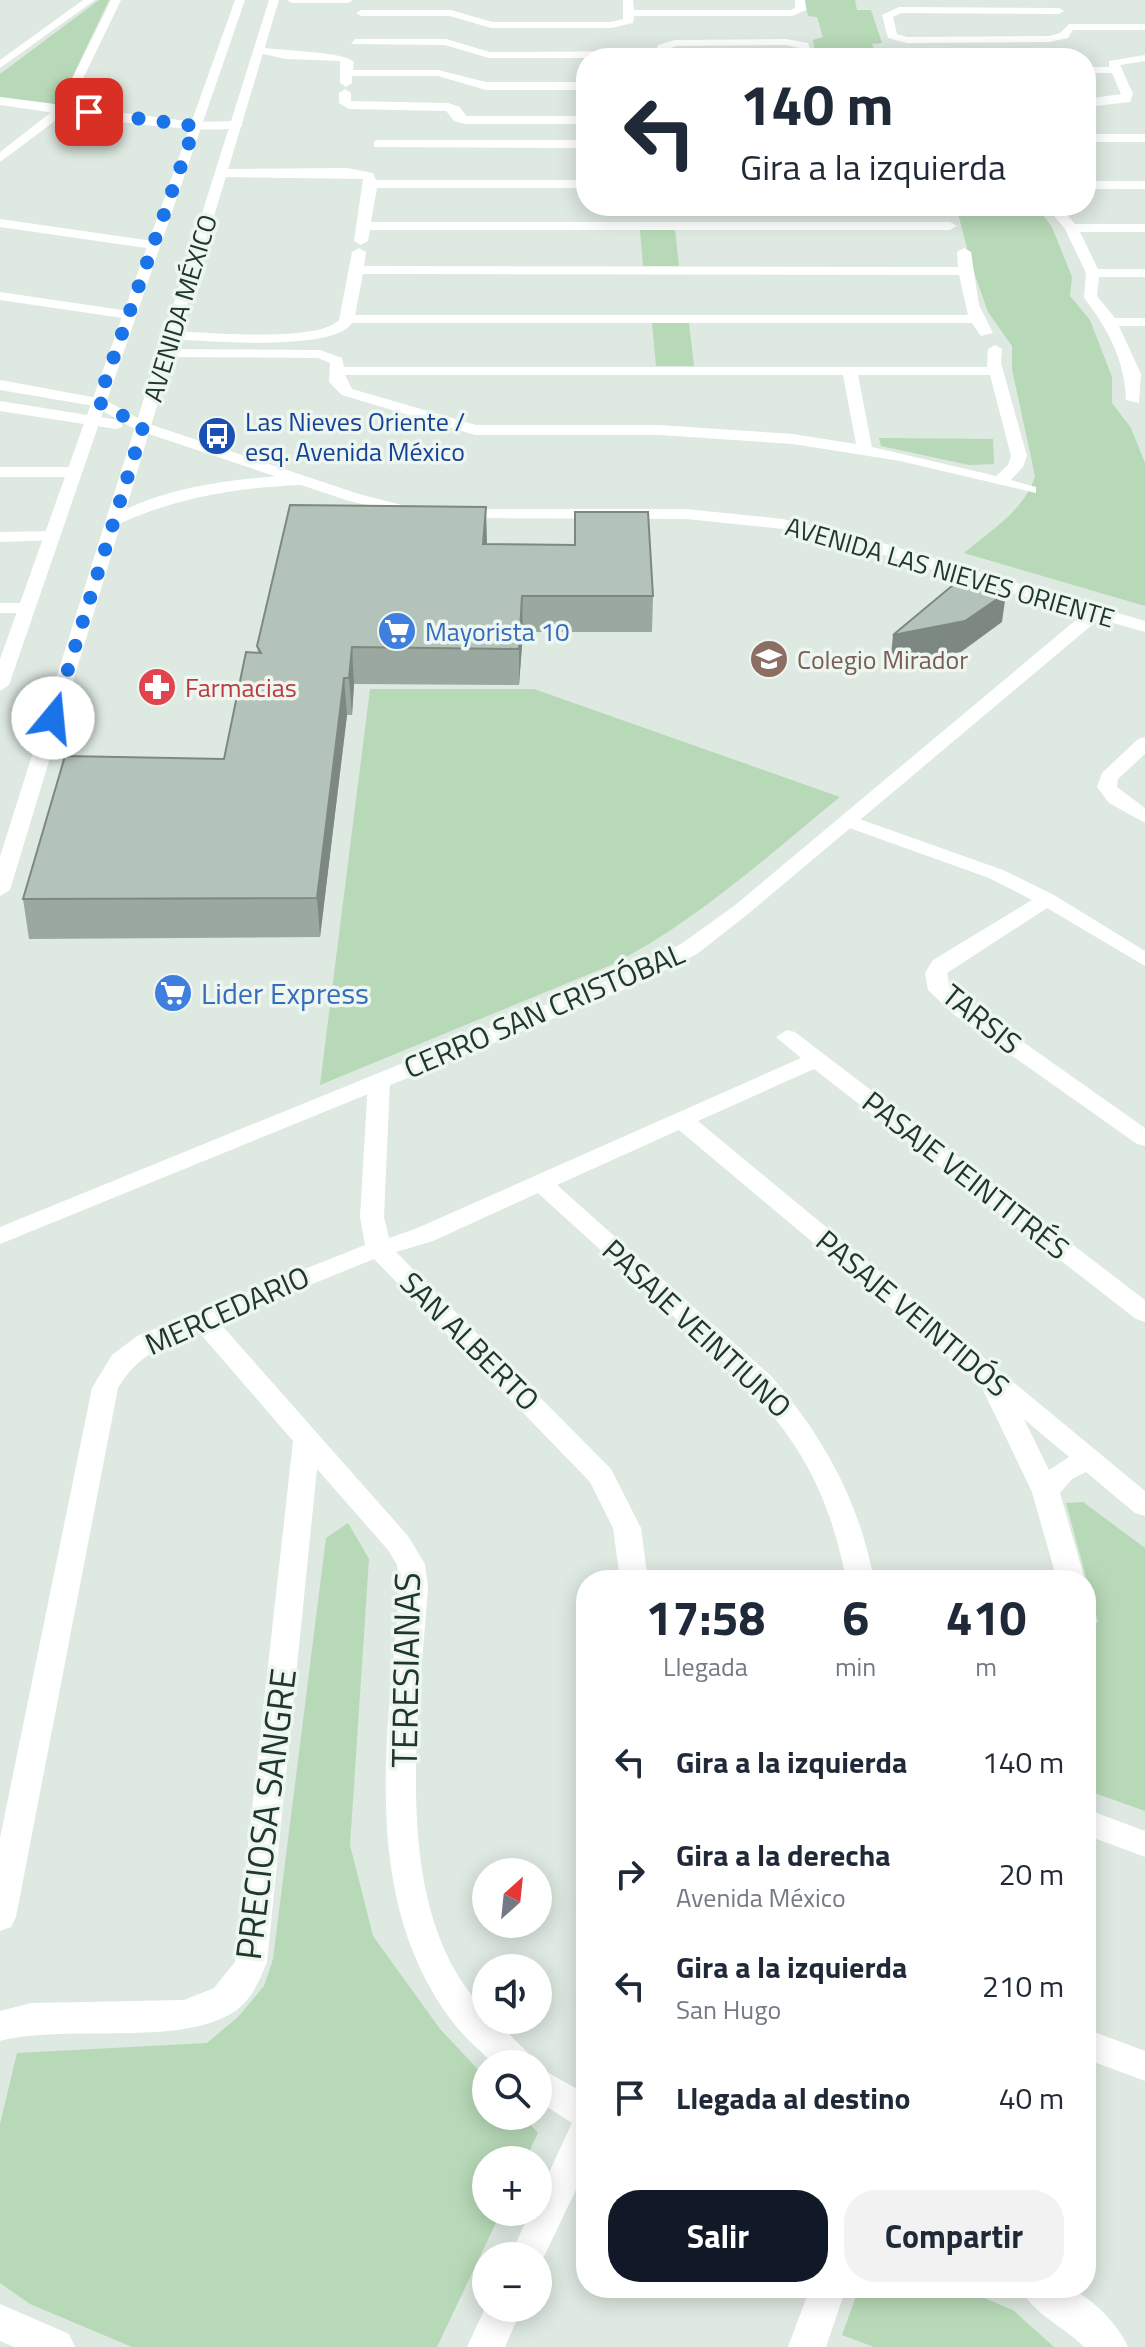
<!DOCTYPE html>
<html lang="es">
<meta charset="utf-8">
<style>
body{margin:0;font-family:"Titillium Web",sans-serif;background:#f2f2f3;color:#1f2937;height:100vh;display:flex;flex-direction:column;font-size:30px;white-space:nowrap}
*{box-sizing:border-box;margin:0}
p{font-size:26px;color:#747a83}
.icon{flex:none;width:44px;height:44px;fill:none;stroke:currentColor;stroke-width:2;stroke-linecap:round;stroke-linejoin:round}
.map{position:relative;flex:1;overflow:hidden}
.sheet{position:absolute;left:576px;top:1570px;width:520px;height:728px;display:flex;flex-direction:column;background:#fff;border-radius:32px;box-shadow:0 4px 20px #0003}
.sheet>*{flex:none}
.guide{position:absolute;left:576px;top:48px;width:520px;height:168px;border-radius:32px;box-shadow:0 4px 20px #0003;background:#fff;color:#1f2937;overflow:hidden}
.needle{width:52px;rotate:27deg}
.buttons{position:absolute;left:472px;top:1858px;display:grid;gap:16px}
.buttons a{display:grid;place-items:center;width:80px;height:80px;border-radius:50%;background:#fff;box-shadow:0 4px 20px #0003;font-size:40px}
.pin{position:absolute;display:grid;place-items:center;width:68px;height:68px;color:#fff;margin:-34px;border-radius:16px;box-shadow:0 4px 12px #0006}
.me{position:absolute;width:88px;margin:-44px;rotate:17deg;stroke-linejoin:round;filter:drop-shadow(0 0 6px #0008)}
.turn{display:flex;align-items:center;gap:28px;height:168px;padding:0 32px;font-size:36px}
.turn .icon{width:104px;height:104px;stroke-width:2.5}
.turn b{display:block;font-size:56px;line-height:68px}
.eta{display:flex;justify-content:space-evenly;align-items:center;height:136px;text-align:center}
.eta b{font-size:48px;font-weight:700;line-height:56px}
.button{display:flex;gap:16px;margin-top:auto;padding:16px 32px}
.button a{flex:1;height:92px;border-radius:32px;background:#111827;color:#fff;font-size:32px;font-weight:700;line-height:92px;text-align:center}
.button a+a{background:#f2f2f3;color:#1f2937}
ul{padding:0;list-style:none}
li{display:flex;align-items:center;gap:24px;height:112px;padding:0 32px}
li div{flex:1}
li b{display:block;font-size:30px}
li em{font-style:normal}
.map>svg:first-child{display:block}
</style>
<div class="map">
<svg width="1145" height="2347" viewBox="0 0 1145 2347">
<rect width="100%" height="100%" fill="#dde9e1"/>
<g fill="#b7d9b7">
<polygon points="99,0 109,0 59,105 0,97 0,74"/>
<polygon points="805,0 855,0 857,10 871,10 882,43 872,44 877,56 902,58 816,58 813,40 823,37 817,17 808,16"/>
<path d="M956 206H1036L1052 227 1072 277 1070 296 1090 320 1112 377V403L1131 428 1145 463V606L964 553C990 531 1025 510 1035 476L1012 369V346L988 312 972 267Z"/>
<polygon points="675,229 679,266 643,266 640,230"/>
<polygon points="652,323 689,323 694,366 656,366"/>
<polygon points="879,438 993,439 994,464 969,465 881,446"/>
<path d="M370 689H534L840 797C766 857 696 922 611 965L320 1085Z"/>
<polygon points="1083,1502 1145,1548 1145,1811 1086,1790 1086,1630 1098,1622 1066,1503"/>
<polygon points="348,1523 369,1559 350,1845 373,1936 440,2029 486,2078 486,2116 522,2116 538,2133 525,2160 486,2160 486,2212 501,2212 437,2347 132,2347 30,2304 0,2283 0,2124 17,2053 207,2043 238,2017 264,1986 273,1959 326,1538"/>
<polygon points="859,2288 960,2288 1013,2310 1054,2347 874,2347 842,2335"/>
</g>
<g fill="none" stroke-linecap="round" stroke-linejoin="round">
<g fill="#fff" fill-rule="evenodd">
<polygon points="83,0 95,0 0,68 0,60"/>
<polygon points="111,0 121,0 67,112 0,162 0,152 58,107"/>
<polygon points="287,0 353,0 348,3 292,3"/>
<polygon points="623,0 633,0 634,10 791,10 795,8 795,0 805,0 806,10 792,16 634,16 633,23 611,28 491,28 450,16 361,16 356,13 361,10 451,10 492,22 611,22 623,19"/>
<polygon points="899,7 1059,8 1064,11 1059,14 901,13 893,17 897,34 907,37 1049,36 1060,33 1069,24 1145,24 1145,30 1073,30 1068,38 1049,42 907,43 888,38 882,15"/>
<polygon points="355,39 446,39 490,52 656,51 658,45 675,40 786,39 808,43 814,58 802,58 799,48 786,45 676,46 668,49 668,58 489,58 445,45 351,44"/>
<path d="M258 47C279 51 343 51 354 62L353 70H438L486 82H586V90H486L438 76H352V83L346 87 340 83V61L286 59 254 52Z"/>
<polygon points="1145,55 1145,61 1120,65 1133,94 1130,102 1086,107 1086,99 1121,94 1112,73 1086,73 1086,67 1109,67 1109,61"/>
<polygon points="345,89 351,93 351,101 448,103 460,107 466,116 586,116 586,124 465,124 454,121 446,111 349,109 339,103 339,93"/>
<rect x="1086" y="134" width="59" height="8"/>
<polygon points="378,140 586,140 586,148 374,147 374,141"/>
<polygon points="347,168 373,173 376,180 586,180 586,188 377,188 371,222 950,222 957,226 950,230 370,230 368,241 361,245 354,241 363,179 222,177 216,173 222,169"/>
<rect x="1086" y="181" width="59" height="8"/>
<path d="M1051 206H1060L1075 224H1145V232H1080L1098 269H1145V277H1099L1097 296 1115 318H1145V326H1119L1141 374 1139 403 1126 400C1125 361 1108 329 1084 298L1086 273 1065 229 1048 209Z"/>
<polygon points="0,219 153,241 160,245 153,249 0,227"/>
<path d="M359 248 366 252 364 266 958 267 957 252 964 248 971 252 979 305 993 333 981 336 972 323H352C334 352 205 341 171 339L164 335 171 331C204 332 318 343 339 320L352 252ZM363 274 959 275 968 315H355Z"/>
<polygon points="0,292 129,311 136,315 129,319 0,300"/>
<path d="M995 345 1002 349 1001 363 1027 456 1023 467 1011 480 1036 487V493L900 461 793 444 659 435H475L342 395 329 382 330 363 318 358 166 357 159 353 166 349 320 350 342 358 344 367H987L988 349ZM345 375H843L856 444 793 434 659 425H476L352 389ZM858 375H990L1011 456 1008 465 996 476 872 447Z"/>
<polygon points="0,467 74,467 82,472 74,477 0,477"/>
<polygon points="52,531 60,536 58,540 0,542 0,532"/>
<polygon points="0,603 27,603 36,608 27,613 0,613"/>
<polygon points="1145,737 1145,754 1118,779 1117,787 1145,808 1145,823 1109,803 1097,787 1102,773 1138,739"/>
<polygon points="848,815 1003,870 1054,895 1145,951 1145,966 1047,908 947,973 950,988 969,1004 1145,1128 1145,1146 1137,1144 953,1014 928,990 925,973 933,960 1032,900 989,878 841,825 838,821 841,817"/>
<path d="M787 1030 795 1032 1145 1300V1322L1136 1319 814 1069 698 1121 1145 1491V1516L1135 1513 1086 1472 1072 1479 1060 1493 1085 1580H1057L1032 1492 983 1390 985 1387 679 1130 557 1185 771 1376C824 1437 859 1501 874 1580H846C822 1452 765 1400 673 1316 628 1275 583 1234 538 1193L433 1241 396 1252 611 1469 641 1528 648 1580H620L613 1528 590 1482 374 1259 219 1322 408 1536 425 1564 428 1586C420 1713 386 1911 486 2011V2020H495L528 2053 533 2064H493C481 2051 466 2039 455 2025 357 1900 388 1732 400 1586L397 1565 388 1550 317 1469 267 1962C260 1979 253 1997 238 2009 185 2049 68 2023 0 2041V2011L31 2003 184 2000 214 1988 235 1962 293 1441 198 1331C164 1345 137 1355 118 1388L16 1917 11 1927 0 1931V1838L92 1388 112 1355 137 1336 365 1245 360 1217 368 1081 371 1076H387L390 1081 384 1217 389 1238 415 1229 801 1058 776 1037ZM1024 1419 1069 1457 1049 1470Z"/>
<polygon points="1086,1809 1145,1831 1145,1857 1086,1835"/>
<polygon points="1086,2029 1145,2051 1145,2081 1086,2059"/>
<polygon points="538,2067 586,2094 586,2169 538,2269 538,2256 510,2256 530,2212 538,2212 538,2196 572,2123 538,2101"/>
<polygon points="810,2288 846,2288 826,2347 788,2347"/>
<path d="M1021 2288C1035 2288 1058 2284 1071 2289 1093 2298 1119 2326 1128 2347H1084C1065 2327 1031 2313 1021 2288Z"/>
<polygon points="0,2304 69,2334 75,2347 14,2347 0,2341"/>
<polygon points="486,2306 522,2308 505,2347 467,2347"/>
</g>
<g fill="#fff" fill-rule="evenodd">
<path d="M0 97 195 122 237 121 243 125C220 141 39 110 0 105Z"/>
<polygon points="0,380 103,399 149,424 359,494 425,511 417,516 349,501 137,430 122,422 122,427 116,429 0,411 0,401 119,420 94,406 0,390"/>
<polygon points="453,509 686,509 783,519 879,542 1145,621 1145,632 1099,619 748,914 697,954 633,986 0,1244 0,1227 617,976 681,944 734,906 1083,614 867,550 783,529 686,519 447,518 445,514"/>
</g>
<g fill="#fff" fill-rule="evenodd">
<polygon points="235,0 245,0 9,685 0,691 0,659"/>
<path d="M269 0H279L126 509C180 484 240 478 299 475L307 480 299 485C236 488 179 497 121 523L10 890 0 896V857Z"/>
</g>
</g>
<polygon fill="#9aa89f" points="487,545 653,596 652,632 523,632 519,685 354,684 352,715 347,715 320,937 29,939 23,899 224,759 258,652 257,646"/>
<g fill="#7d8882">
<polygon points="486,507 487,542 483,580 483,544"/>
<polygon points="1006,593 1002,622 961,652 890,665 893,635"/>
<polygon points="522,596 523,632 519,685 519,649"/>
<polygon points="352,647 354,684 352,715 349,678"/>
<polygon points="344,678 347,715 320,937 317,898"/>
</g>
<g fill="#b3c3b9" stroke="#7d8882" stroke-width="2">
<polygon points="290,505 486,507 483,544 575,545 575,512 648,512 653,596 522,596 519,649 352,647 349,678 344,678 317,898 23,899 65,756 224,759 246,652 261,653 257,646"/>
<polygon points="959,580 1006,593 965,621 893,635"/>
</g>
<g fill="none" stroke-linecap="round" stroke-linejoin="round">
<polyline stroke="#1a73e8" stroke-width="14" stroke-dasharray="0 25.2" points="53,718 143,427 98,402 195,126 89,112"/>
</g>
<defs>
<symbol id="bus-disc" viewBox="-11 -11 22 22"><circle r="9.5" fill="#1a4fb4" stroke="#edf6ef"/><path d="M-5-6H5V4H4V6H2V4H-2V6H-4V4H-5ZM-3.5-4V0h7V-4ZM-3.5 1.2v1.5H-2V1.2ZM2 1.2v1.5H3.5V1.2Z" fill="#fff"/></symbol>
<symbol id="supermarket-disc" viewBox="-11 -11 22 22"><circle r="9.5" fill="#3f7fe0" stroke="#edf6ef"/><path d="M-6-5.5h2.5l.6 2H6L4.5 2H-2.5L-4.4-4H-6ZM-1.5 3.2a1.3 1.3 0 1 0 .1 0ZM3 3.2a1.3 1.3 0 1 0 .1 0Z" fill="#fff"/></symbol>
<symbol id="school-disc" viewBox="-11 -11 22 22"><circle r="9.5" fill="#8d6e63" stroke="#edf6ef"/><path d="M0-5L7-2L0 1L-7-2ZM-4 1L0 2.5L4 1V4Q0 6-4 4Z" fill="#fff"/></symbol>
<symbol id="pharmacy-disc" viewBox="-11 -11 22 22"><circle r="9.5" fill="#e0444e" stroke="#edf6ef"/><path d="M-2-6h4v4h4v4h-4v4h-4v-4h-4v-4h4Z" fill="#fff"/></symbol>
</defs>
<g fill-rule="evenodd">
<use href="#bus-disc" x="195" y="414" width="44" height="44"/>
<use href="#supermarket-disc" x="375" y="609" width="44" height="44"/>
<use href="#school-disc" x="747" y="637" width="44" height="44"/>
<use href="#pharmacy-disc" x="135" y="665" width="44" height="44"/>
<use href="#supermarket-disc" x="151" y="971" width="44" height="44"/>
</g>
<g text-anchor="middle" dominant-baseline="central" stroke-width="7" stroke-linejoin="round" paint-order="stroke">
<g font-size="26" fill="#20372b" stroke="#edf6ef">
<text transform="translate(180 308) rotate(-73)">AVENIDA MÉXICO</text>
<text transform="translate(950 572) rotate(16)">AVENIDA LAS NIEVES ORIENTE</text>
</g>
<g font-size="26" fill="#164399" stroke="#edf6ef" text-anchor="start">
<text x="245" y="421">Las Nieves Oriente /<tspan x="245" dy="30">esq. Avenida México</tspan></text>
</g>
<g font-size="26" fill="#366cbe" stroke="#edf6ef" text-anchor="start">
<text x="425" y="631">Mayorista 10</text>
</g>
<g font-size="26" fill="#785e54" stroke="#edf6ef" text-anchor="start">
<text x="797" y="659">Colegio Mirador</text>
</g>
<g font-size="26" fill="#be3a42" stroke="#edf6ef" text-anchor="start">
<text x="185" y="687">Farmacias</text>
</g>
<g font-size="30" fill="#366cbe" stroke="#edf6ef" text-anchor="start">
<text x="201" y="993">Lider Express</text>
</g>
<g font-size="30" fill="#20372b" stroke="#edf6ef">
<text transform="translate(544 1010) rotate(-23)">CERRO SAN CRISTÓBAL</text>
<text transform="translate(982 1019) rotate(39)">TARSIS</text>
<text transform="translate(966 1175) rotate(38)">PASAJE VEINTITRÉS</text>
<text transform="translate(227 1310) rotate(-24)">MERCEDARIO</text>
<text transform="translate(913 1313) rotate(40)">PASAJE VEINTIDÓS</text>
<text transform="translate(697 1328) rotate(43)">PASAJE VEINTIUNO</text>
<text transform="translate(470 1341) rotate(45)">SAN ALBERTO</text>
</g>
<g font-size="36" fill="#20372b" stroke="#edf6ef">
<text transform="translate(405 1670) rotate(-89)">TERESIANAS</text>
<text transform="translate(265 1814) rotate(-83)">PRECIOSA SANGRE</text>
</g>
</g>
</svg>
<div class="buttons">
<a><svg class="needle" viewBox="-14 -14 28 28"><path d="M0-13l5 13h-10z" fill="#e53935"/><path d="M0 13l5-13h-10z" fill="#747a83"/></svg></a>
<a><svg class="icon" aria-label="sound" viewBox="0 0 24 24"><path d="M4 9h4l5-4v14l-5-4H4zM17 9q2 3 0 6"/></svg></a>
<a><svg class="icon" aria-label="search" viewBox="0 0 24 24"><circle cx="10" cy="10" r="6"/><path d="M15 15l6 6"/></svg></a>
<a>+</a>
<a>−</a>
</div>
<div class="pin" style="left:89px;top:112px;background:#d93025"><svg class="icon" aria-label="arrive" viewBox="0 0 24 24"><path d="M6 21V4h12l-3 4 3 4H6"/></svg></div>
<svg class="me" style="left:53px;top:718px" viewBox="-20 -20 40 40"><circle r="19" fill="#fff"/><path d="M0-13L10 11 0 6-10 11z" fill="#1a73e8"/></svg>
<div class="guide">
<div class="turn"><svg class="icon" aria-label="left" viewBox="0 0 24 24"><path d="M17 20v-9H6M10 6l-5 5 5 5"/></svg><div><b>140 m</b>Gira a la izquierda</div></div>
</div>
<section class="sheet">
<div class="eta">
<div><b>17:58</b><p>Llegada</p></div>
<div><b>6</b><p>min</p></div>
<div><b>410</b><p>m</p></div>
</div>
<ul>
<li><svg class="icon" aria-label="left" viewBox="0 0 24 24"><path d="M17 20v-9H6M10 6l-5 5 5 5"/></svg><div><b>Gira a la izquierda</b></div><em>140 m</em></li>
<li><svg class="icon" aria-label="right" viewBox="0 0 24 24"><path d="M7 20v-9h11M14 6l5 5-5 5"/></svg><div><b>Gira a la derecha</b><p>Avenida México</p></div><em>20 m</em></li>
<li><svg class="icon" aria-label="left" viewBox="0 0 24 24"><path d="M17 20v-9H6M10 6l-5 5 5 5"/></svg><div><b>Gira a la izquierda</b><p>San Hugo</p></div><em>210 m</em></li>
<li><svg class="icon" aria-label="arrive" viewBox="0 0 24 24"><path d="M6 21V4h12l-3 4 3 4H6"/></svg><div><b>Llegada al destino</b></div><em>40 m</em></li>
</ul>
<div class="button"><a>Salir</a><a>Compartir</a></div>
</section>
</div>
